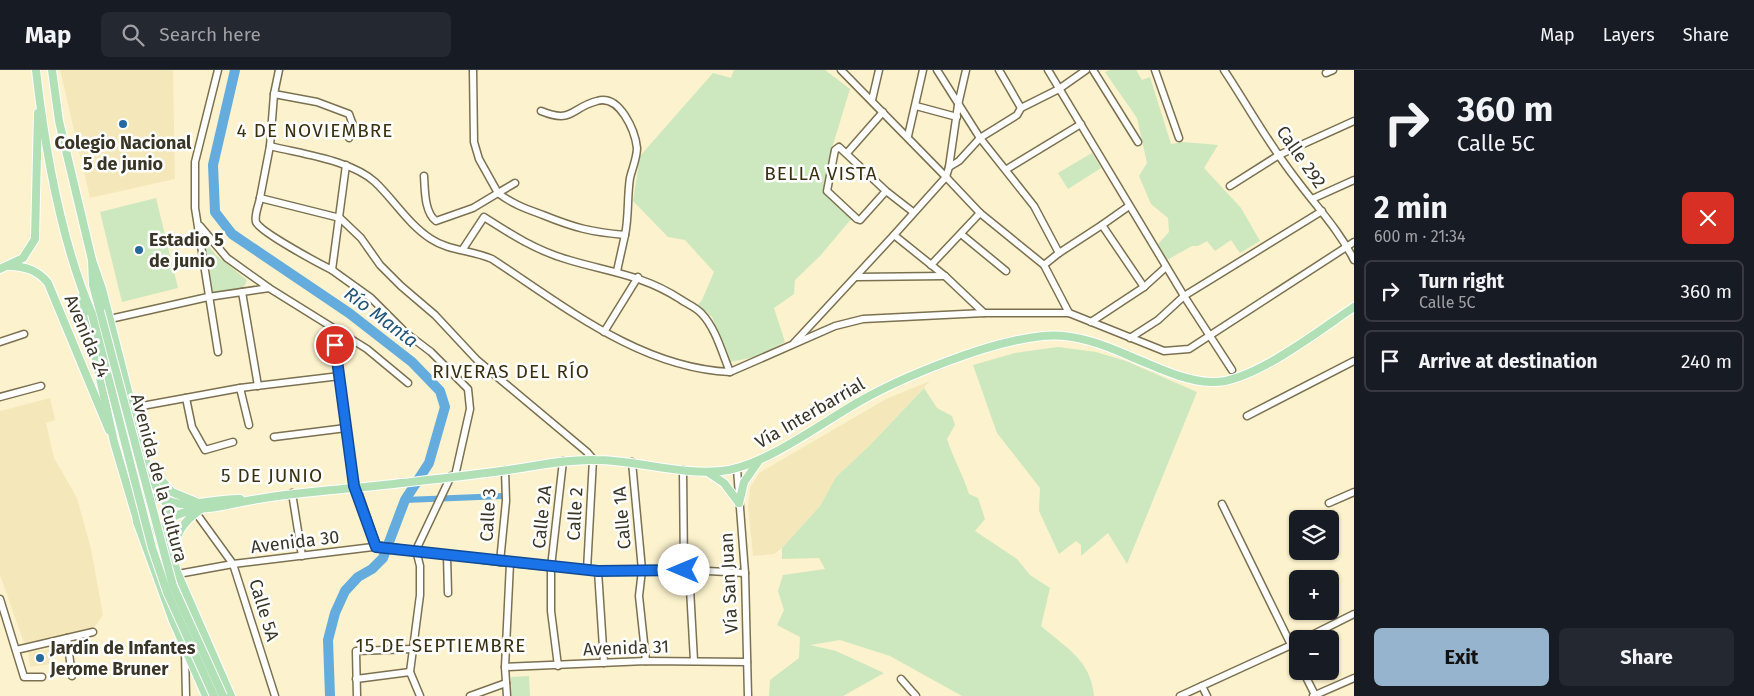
<!DOCTYPE html>
<meta charset="utf-8">
<style>
body{margin:0;font-family:"Fira Sans",sans-serif;background:#242831;color:#f1f3f6;height:100vh;display:flex;flex-direction:column;font-size:19px;white-space:nowrap}
*{box-sizing:border-box;margin:0}
p{font-size:16px;color:#9ea1a6}
.icon{flex:none;width:28px;height:28px;fill:none;stroke:currentColor;stroke-width:2;stroke-linecap:round;stroke-linejoin:round}
.map{position:relative;flex:1;overflow:hidden}
.side{display:flex;flex-direction:column;background:#171b24;width:400px}
.side>*{flex:none}
.banner{background:#171b24;color:#f1f3f6;overflow:hidden}
.controls{position:absolute;left:1289px;top:440px;display:grid;gap:10px}
.controls a{display:grid;place-items:center;width:50px;height:50px;border-radius:8px;background:#171b24;box-shadow:0 1px 4px #0004;font-size:25px}
.pin{position:absolute;display:grid;place-items:center;width:42px;height:42px;color:#fff;margin:-21px;border:2px solid #fff;border-radius:50%;box-shadow:0 1px 5px #0007}
.me{position:absolute;width:55px;margin:-28px;rotate:270deg;stroke-linejoin:round;filter:drop-shadow(0 0 4px #0008)}
.turn{display:flex;align-items:center;gap:18px;height:105px;padding:0 20px;font-size:22px}
.turn .icon{width:65px;height:65px;stroke-width:2.5}
.turn b{display:block;font-size:35px;line-height:42px}
.round{display:grid;place-items:center;flex:none;width:52px;height:52px;border-radius:8px;background:#242831}
.summary{display:flex;align-items:center;justify-content:space-between;height:85px;padding:0 20px}
h1{font-size:30px;font-weight:700;line-height:38px}
.cta{display:flex;gap:10px;margin-top:auto;padding:10px 20px}
.cta a{flex:1;height:58px;border-radius:8px;background:#96b4ce;color:#111;font-size:20px;font-weight:700;line-height:58px;text-align:center}
.cta a+a{background:#242831;color:#f1f3f6}
ul{padding:0;list-style:none}
li{display:flex;align-items:center;gap:15px;height:62px;margin:0 10px 8px;padding:0 10px;border:2px solid #363941;border-radius:8px}
li div{flex:1}
li b{display:block;font-size:19px}
li em{font-style:normal}
header{display:flex;align-items:center;gap:30px;box-sizing:border-box;height:70px;padding:0 25px;background:#171b24;border-bottom:1px solid #363941}
header strong{font-size:24px}
nav{display:flex;gap:28px;margin-inline-start:auto;font-size:18px}
.search{width:350px;height:45px;background:#242831;display:flex;align-items:center;gap:12px;box-sizing:border-box;padding:0 18px;border-radius:8px;color:#9ea1a6;font-size:19px}
main{display:flex;flex:1;min-height:0}
.map>svg:first-child{display:block}
</style>
<header>
<strong>Map</strong>
<div class="search"><svg class="icon" aria-label="search" viewBox="0 0 24 24"><circle cx="10" cy="10" r="6"/><path d="M15 15l6 6"/></svg>Search here</div>
<nav><a>Map</a><a>Layers</a><a>Share</a></nav>
</header>
<main>
<div class="map">
<svg width="1354" height="626" viewBox="0 0 1354 626">
<rect width="100%" height="100%" fill="#fcf2cd"/>
<g fill="#f4e8bb">
<polygon points="60,0 173,0 175,109 90,128"/>
<polygon points="930,311 870,375 836,407 820,436 782,478 774,484 753,486 748,436 750,418 759,403 886,329"/>
<polygon points="50,328 55,350 46,353 54,388 77,428 91,479 103,545 94,558 24,573 0,505 0,341"/>
<polygon points="51,579 53,594 30,597 28,582"/>
</g>
<g fill="#cde8be">
<polygon points="734,0 825,0 850,19 832,78 823,121 852,148 820,186 795,210 794,224 774,238 785,272 755,287 730,292 712,247 698,235 702,230 714,202 685,170 668,167 633,131 640,86 713,3 731,8"/>
<polygon points="1110,0 1136,0 1142,10 1150,7 1171,74 1183,72 1218,75 1204,98 1241,138 1260,171 1240,183 1231,170 1215,181 1207,171 1198,176 1192,176 1167,190 1158,174 1169,162 1168,148 1151,134 1139,106 1147,93 1137,48 1105,2"/>
<polygon points="1092,83 1101,98 1068,119 1058,103"/>
<polygon points="156,128 178,218 122,232 100,142"/>
<polygon points="205,172 216,185 247,210 244,217 213,223"/>
<polygon points="1058,277 1096,282 1126,291 1197,322 1127,494 1108,463 1081,486 1081,475 1076,471 1059,484 1039,441 1040,418 997,363 973,295 1015,283"/>
<path d="M924 318 937 338 952 346 955 355 947 369C953 388 963 405 969 424L978 428 985 449 975 461 1017 489 1030 505 1050 518 1041 556C1066 578 1091 590 1094 626H962L890 586 840 570 810 575 836 581 884 603 843 626H769L770 610 799 588 800 567 777 555 784 540 778 521 783 505 825 499 819 488 782 489V478L820 436 836 407 870 375Z"/>
<polygon points="529,606 530,626 511,626 511,607"/>
</g>
<g fill="none" stroke-linecap="round" stroke-linejoin="round">
<polyline stroke="#64acdd" stroke-width="6" points="405,430 503,426"/>
<polyline stroke="#64acdd" stroke-width="10" points="235,0 213,95 215,142 232,164 349,243 412,292 440,321 445,337 429,393 405,430 383,488 372,499 358,507 345,521 335,543 328,570 330,626"/>
<defs>
<g id="minor">
<polyline points="279,0 274,24 270,76 260,128 340,148 361,168 380,195 401,216 435,245 477,290 587,382 593,389 587,500"/>
<polyline points="841,0 946,107 949,97 959,91 980,68 1017,45 1021,38 1059,19 1086,0"/>
<polyline points="937,0 980,68 1034,136 1059,183"/>
<polyline points="999,0 1021,38"/>
<polyline points="1048,0 1184,226 1232,300"/>
<polyline points="1093,0 1138,72"/>
<polyline points="1155,0 1179,68"/>
<path d="M1224 0C1248 36 1269 75 1296 109 1316 136 1339 160 1354 190"/>
<polyline points="1326,3 1333,0"/>
<polyline points="274,24 317,32 349,44 353,55 349,68"/>
<polyline points="872,30 879,0"/>
<polyline points="916,36 957,47"/>
<path d="M541 41C573 54 570 38 597 31 620 24 635 61 637 78 637 88 632 99 630 108 627 127 629 146 625 165"/>
<polyline points="908,66 923,0"/>
<path d="M270 76C301 84 351 90 375 112 394 130 408 154 431 169 449 181 472 180 492 189 564 236 640 298 730 302L835 256 863 249 984 243H1069L1164 281 1189 279 1354 172"/>
<polyline points="847,83 883,42"/>
<polyline points="949,97 958,35 966,0"/>
<polyline points="1007,99 1081,54"/>
<path d="M424 106C425 119 424 142 436 151L473 138 498 123 479 89 474 72 473 0"/>
<path d="M515 113 498 123C512 134 527 139 543 145 575 158 591 162 625 165L617 201"/>
<polyline points="1230,116 1279,85 1354,51"/>
<polyline points="886,121 860,150 857,149 827,121 835,80 839,77 886,121 913,142"/>
<path d="M260 128C259 135 254 145 256 152 260 162 320 194 332 200L346 95"/>
<polyline points="1312,129 1354,110"/>
<polyline points="1129,136 1102,155 1144,217"/>
<polyline points="200,156 227,188 269,218"/>
<polyline points="961,164 1006,201"/>
<polyline points="894,165 946,107 980,143 1044,195 1069,243"/>
<path d="M463 179 484 147C512 165 537 181 569 190 609 202 643 205 680 229 687 234 696 237 702 244 716 259 722 283 730 302"/>
<polyline points="931,195 980,143"/>
<polyline points="1044,195 1059,183 1102,155"/>
<polyline points="332,200 371,228 406,263 431,282 468,319 470,339 455,406"/>
<polyline points="857,207 945,206"/>
<polyline points="242,222 258,316"/>
<polyline points="110,249 208,227 269,218 367,279 408,313"/>
<polyline points="1091,252 1144,217 1166,197"/>
<polyline points="332,259 352,404 377,477"/>
<polyline points="604,262 638,207"/>
<polyline points="1130,268 1158,250 1184,226 1322,141"/>
<polyline points="0,272 24,264"/>
<polyline points="794,273 894,165 945,206 984,243"/>
<polyline points="218,282 195,138 195,92 218,0"/>
<polyline points="240,318 249,355"/>
<polyline points="0,327 41,316"/>
<polyline points="186,328 192,357 205,380 233,372"/>
<polyline points="131,338 240,318 340,306"/>
<polyline points="1247,346 1354,291"/>
<polyline points="274,367 346,358"/>
<polyline points="632,392 642,500 639,526 646,591"/>
<polyline points="737,399 745,503 748,626"/>
<polyline points="683,400 684,500"/>
<polyline points="292,423 302,486"/>
<polyline points="1329,433 1354,422"/>
<polyline points="1222,434 1298,589"/>
<polyline points="196,443 233,494 275,626"/>
<polyline points="447,486 448,523"/>
<polyline points="500,492 506,431 505,400"/>
<polyline points="689,500 694,591"/>
<polyline points="598,501 604,593"/>
<polyline points="178,504 233,494 381,476 500,492 598,501 689,500 745,503"/>
<polyline points="0,529 24,607 42,607"/>
<polyline points="67,568 72,606"/>
<polyline points="1304,569 1354,544"/>
<polyline points="16,580 93,562"/>
<polyline points="185,582 186,626"/>
<polyline points="558,596 551,541 551,497 563,391"/>
<polyline points="505,597 646,591 747,592"/>
<polyline points="1303,601 1315,625"/>
<polyline points="356,609 410,602"/>
<polyline points="901,609 916,626"/>
<polyline points="1202,616 1207,626"/>
<polyline points="357,626 356,581 412,579"/>
<polyline points="420,626 410,602 420,525 420,496 416,480 451,406"/>
<polyline points="470,626 506,613"/>
<polyline points="507,626 505,597 510,493"/>
<polyline points="1180,626 1298,572"/>
<polyline points="1313,626 1354,608"/>
</g>
<g id="major">
<path d="M36 0C45 80 60 169 92 244"/>
<polyline points="52,0 59,51 92,190 93,215 100,241"/>
<path d="M92 190 102 219 146 391C150 401 153 412 158 421 161 427 167 433 168 439 170 445 168 450 165 455 156 462 146 462 138 453 134 444 135 434 144 429 153 424 170 433 182 434 201 435 221 428 240 429"/>
<path d="M9 196C25 196 38 200 48 213L109 360"/>
<polyline points="0,199 23,188 35,169 38,43"/>
<polyline points="82,227 114,372 135,443"/>
<polyline points="152,400 172,422 196,432"/>
<polyline points="709,403 724,413 739,433"/>
<polyline points="739,433 744,412 758,392"/>
<path d="M167 451C186 437 206 440 227 435 285 422 343 420 402 413 437 409 473 405 508 400 537 396 566 389 595 390 637 390 679 405 721 401 761 398 819 355 855 334 901 307 990 271 1043 266 1075 263 1105 275 1134 288 1159 298 1184 311 1211 312 1250 315 1321 259 1354 237"/>
<polyline points="167,451 168,469 177,502 231,626"/>
<polyline points="137,452 173,551 206,626"/>
<path d="M175 487C173 465 183 452 201 439"/>
</g>
</defs>
<use href="#minor" stroke="#7b7150" stroke-width="9"/>
<use href="#major" stroke="#fff" stroke-width="10"/>
<use href="#minor" stroke="#fff" stroke-width="6"/>
<use href="#major" stroke="#b1e0b6" stroke-width="8"/>
<defs>
<g id="major-bridge">
<polyline points="100,241 173,516 223,626"/>
<polyline points="92,244 152,478 167,522 214,626"/>
</g>
</defs>
<use href="#major-bridge" stroke="#fff" stroke-width="10" stroke-linecap="butt"/>
<use href="#major-bridge" stroke="#b1e0b6" stroke-width="8"/>
</g>
<g fill="none" stroke-linecap="round" stroke-linejoin="round">
<defs>
<polyline id="route" points="335,275 354,416 376,477 598,501 684,500"/>
</defs>
<use href="#route" stroke="#114b97" stroke-width="12"/>
<use href="#route" stroke="#1a73e8" stroke-width="9"/>
</g>
<g fill="#27689e" stroke="#fff" stroke-width="2">
<circle cx="123" cy="54" r="5"/>
<circle cx="139" cy="180" r="5"/>
<circle cx="40" cy="588" r="5"/>
</g>
<g text-anchor="middle" dominant-baseline="central" stroke-width="5" stroke-linejoin="round" paint-order="stroke">
<g font-size="18" font-weight="bold" fill="#393527" stroke="#fff" text-anchor="start">
<text x="123" y="73" text-anchor="middle">Colegio Nacional<tspan x="123" dy="21">5 de junio</tspan></text>
<text x="149" y="170">Estadio 5<tspan x="149" dy="21">de junio</tspan></text>
<text x="50" y="578">Jardín de Infantes<tspan x="50" dy="21">Jerome Bruner</tspan></text>
</g>
<g font-size="18" fill="#393527" stroke="#fff">
<text transform="translate(1301 87) rotate(55)">Calle 292</text>
<text transform="translate(87 266) rotate(67)">Avenida 24</text>
<text transform="translate(810 343) rotate(-30)">Vía Interbarrial</text>
<text transform="translate(159 408) rotate(75)">Avenida de la Cultura</text>
<text transform="translate(575 444) rotate(-87)">Calle 2</text>
<text transform="translate(488 445) rotate(-87)">Calle 3</text>
<text transform="translate(542 447) rotate(-84)">Calle 2A</text>
<text transform="translate(622 448) rotate(-95)">Calle 1A</text>
<text transform="translate(295 472) rotate(-7)">Avenida 30</text>
<text transform="translate(729 513) rotate(-93)">Vía San Juan</text>
<text transform="translate(264 540) rotate(73)">Calle 5A</text>
<text transform="translate(626 578) rotate(-2)">Avenida 31</text>
</g>
<g font-size="19" letter-spacing="1" fill="#3a3112" stroke="#fff">
<text x="315" y="60">4 DE NOVIEMBRE</text>
<text x="821" y="103">BELLA VISTA</text>
<text x="511" y="301">RIVERAS DEL RÍO</text>
<text x="272" y="405">5 DE JUNIO</text>
<text x="441" y="575">15 DE SEPTIEMBRE</text>
</g>
<g font-size="19" font-style="italic" fill="#215678" stroke="#fff">
<text transform="translate(381 247) rotate(37)">Río Manta</text>
</g>
</g>
</svg>
<div class="controls">
<a><svg class="icon" aria-label="layers" viewBox="0 0 24 24"><path d="M12 4l9 5-9 5-9-5zM3 14l9 5 9-5"/></svg></a>
<a>+</a>
<a>−</a>
</div>
<div class="pin" style="left:335px;top:275px;background:#d93025"><svg class="icon" aria-label="arrive" viewBox="0 0 24 24"><path d="M6 21V4h12l-3 4 3 4H6"/></svg></div>
<svg class="me" style="left:684px;top:500px" viewBox="-20 -20 40 40"><circle r="19" fill="#fff"/><path d="M0-13L10 11 0 6-10 11z" fill="#1a73e8"/></svg>
</div>
<section class="side">
<div class="banner">
<div class="turn"><svg class="icon" aria-label="right" viewBox="0 0 24 24"><path d="M7 20v-9h11M14 6l5 5-5 5"/></svg><div><b>360 m</b>Calle 5C</div></div>
</div>
<div class="summary"><div><h1>2 min</h1><p>600 m · 21:34</p></div><a class="round" style="background:#d93025;color:#fff"><svg class="icon" aria-label="close" viewBox="0 0 24 24"><path d="M6 6l12 12M18 6L6 18"/></svg></a></div>
<ul>
<li><svg class="icon" aria-label="right" viewBox="0 0 24 24"><path d="M7 20v-9h11M14 6l5 5-5 5"/></svg><div><b>Turn right</b><p>Calle 5C</p></div><em>360 m</em></li>
<li><svg class="icon" aria-label="arrive" viewBox="0 0 24 24"><path d="M6 21V4h12l-3 4 3 4H6"/></svg><div><b>Arrive at destination</b></div><em>240 m</em></li>
</ul>
<div class="cta"><a>Exit</a><a>Share</a></div>
</section>
</main>
